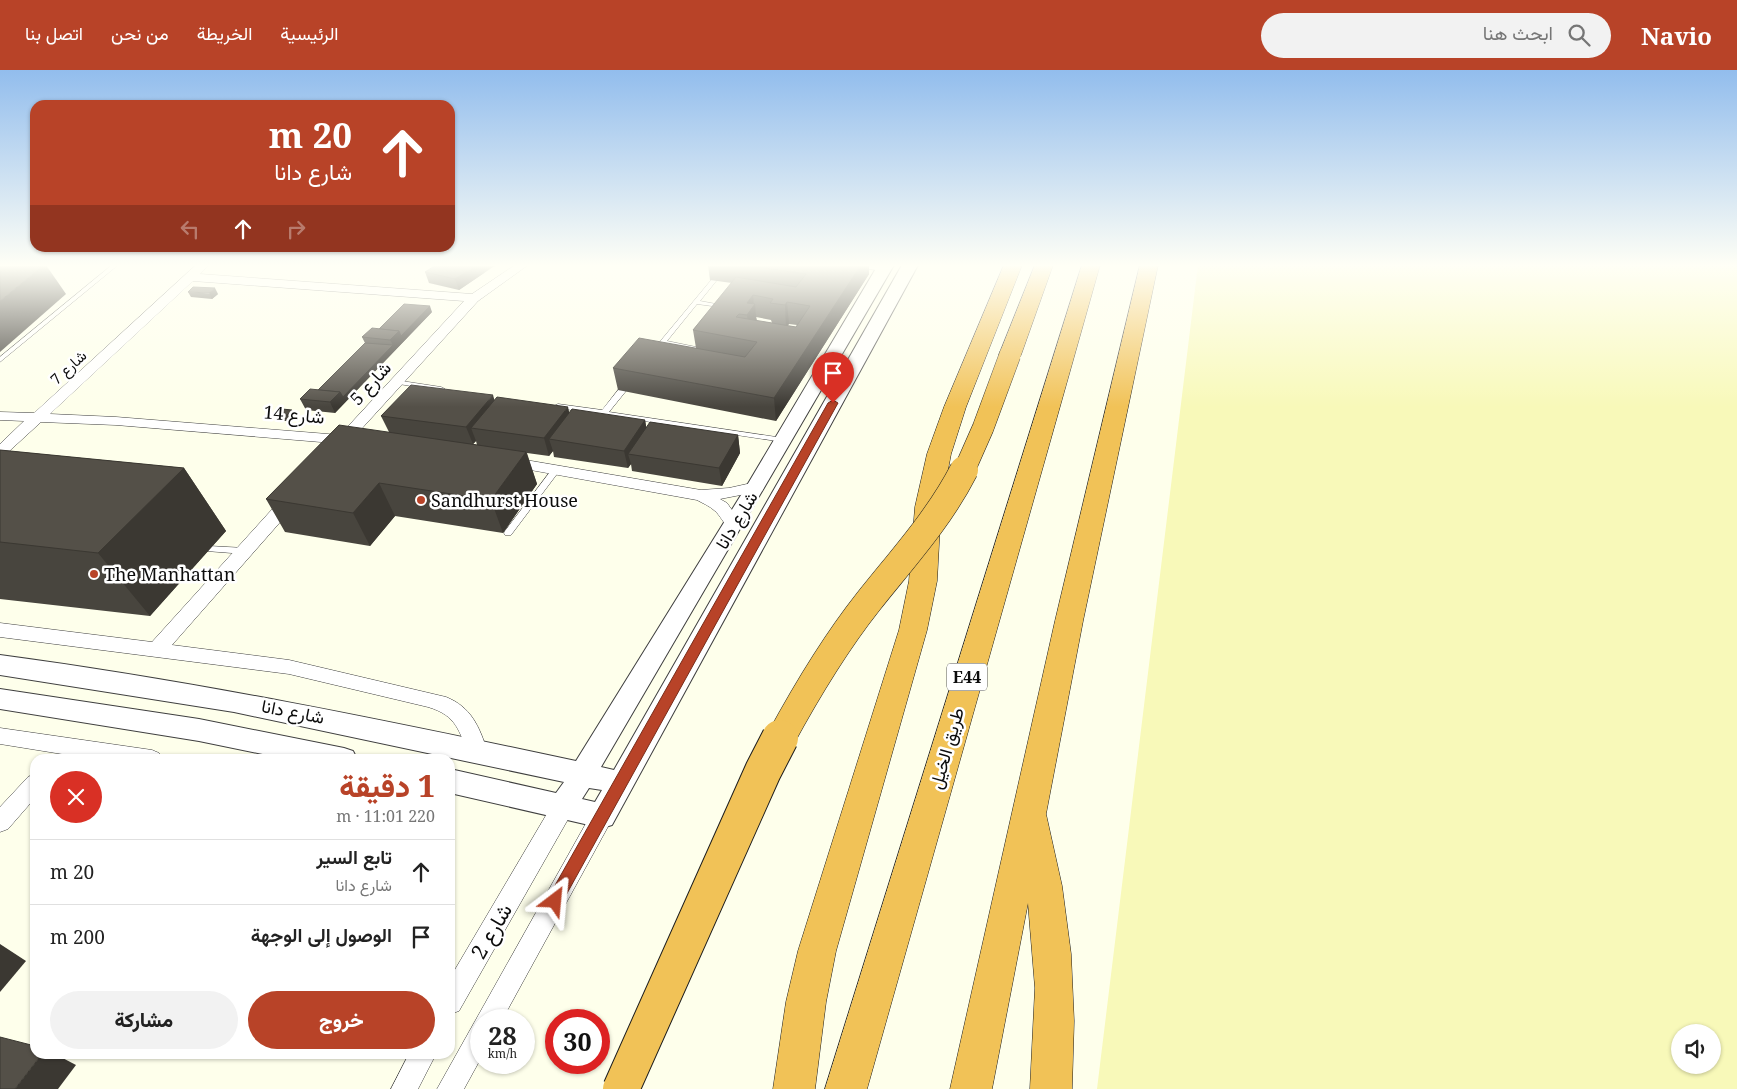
<!DOCTYPE html>
<html lang="ar">
<meta charset="utf-8">
<style>
:root{--surface:#fff;--page:#f2f2f2;--text:#222;--muted:#767676;--line:#e0e0e0;--accent:#b84328}
body{margin:0;font-family:"Noto Serif",Vazirmatn,serif;background:var(--page);color:var(--text);direction:rtl;height:100vh;display:flex;flex-direction:column;font-size:19px;white-space:nowrap}
*{box-sizing:border-box;margin:0}
p{font-size:16px;color:var(--muted)}
.icon{flex:none;width:28px;height:28px;fill:none;stroke:currentColor;stroke-width:2;stroke-linecap:round;stroke-linejoin:round}
.map{position:relative;flex:1;overflow:hidden;direction:ltr}
.panel{position:absolute;left:30px;top:684px;width:425px;height:305px;display:flex;flex-direction:column;background:var(--surface);border-radius:15px;box-shadow:0 1px 4px #0004;direction:rtl}
.panel>*{flex:none}
.hud{position:absolute;left:30px;top:30px;width:425px;height:152px;border-radius:15px;box-shadow:0 1px 4px #0004;direction:rtl;background:#b84328;color:#fff;overflow:hidden}
.buttons{position:absolute;left:1671px;top:954px;display:grid;gap:10px}
.buttons a{display:grid;place-items:center;width:50px;height:50px;border-radius:50%;background:var(--surface);box-shadow:0 1px 4px #0004;font-size:25px}
.speed{position:absolute;left:470px;top:939px;display:flex;gap:10px;font-size:25px;font-weight:700;text-align:center}
.speed>*{display:grid;place-content:center;width:65px;height:65px;border-radius:50%;background:var(--surface);box-shadow:0 1px 4px #0004;line-height:1}
.speed small{font-size:12px;font-weight:400}
.speed .limit{border:8px solid #d22;background:#fff;color:#111}
.pin{position:absolute;display:grid;place-items:center;width:42px;height:42px;color:#fff;margin:-51px -21px;border-radius:50% 50% 50% 0;rotate:-45deg;box-shadow:0 0 5px #0007}
.pin .icon{rotate:45deg}
.me{position:absolute;width:55px;margin:-28px;rotate:29deg;stroke-linejoin:round;filter:drop-shadow(0 0 4px #0008)}
.turn{display:flex;align-items:center;gap:18px;height:105px;padding:0 20px;font-size:22px}
.turn .icon{width:65px;height:65px;stroke-width:2.5}
.turn b{display:block;font-size:35px;line-height:42px}
.lanes{display:flex;align-items:center;height:48px;padding:0 20px;background:#0003;justify-content:center;gap:25px;direction:ltr}
.lanes .off{opacity:.35}
.round{display:grid;place-items:center;flex:none;width:52px;height:52px;border-radius:26px;background:var(--page)}
.overview{display:flex;align-items:center;justify-content:space-between;height:85px;padding:0 20px}
h1{font-size:30px;font-weight:800;line-height:38px;color:var(--accent)}
.action{display:flex;gap:10px;margin-top:auto;padding:10px 20px}
.action a{flex:1;height:58px;border-radius:30px;background:var(--accent);color:#fff;font-size:20px;font-weight:800;line-height:58px;text-align:center}
.action a+a{background:var(--page);color:var(--text)}
ul{padding:0;list-style:none}
li{display:flex;align-items:center;gap:15px;height:65px;padding:0 20px;border-top:1px solid var(--line)}
li div{flex:1}
li b{display:block;font-size:19px}
li em{font-style:normal}
header{display:flex;align-items:center;gap:30px;box-sizing:border-box;height:70px;padding:0 25px;background:var(--accent);color:#fff}
header strong{font-size:24px}
nav{display:flex;gap:28px;margin-inline-start:auto;font-size:18px}
.search{width:350px;height:45px;background:var(--page);display:flex;align-items:center;gap:12px;box-sizing:border-box;padding:0 18px;border-radius:28px;color:var(--muted);font-size:19px}
.map>svg:first-child{display:block}
.sand{fill:#f8f9b9;fill-rule:evenodd}
.lines{fill:none;stroke-linecap:round;stroke-linejoin:round}
.service-casing{stroke:#3f3f3f;stroke-width:1}
.minor-casing{stroke:#3f3f3f;stroke-width:1}
.tertiary-casing{stroke:#3f3f3f;stroke-width:2}
.motorway-casing{stroke:#1d1d1d;stroke-width:1}
.service{fill:#fff;fill-rule:evenodd}
.minor{fill:#fff;fill-rule:evenodd}
.tertiary{fill:#fff;fill-rule:evenodd}
.motorway{fill:#f1c257;fill-rule:evenodd}
.motorway-bridge-far2-casing{stroke:#1d1d1d;stroke-width:22;stroke-linecap:butt}
.motorway-bridge-far1-casing{stroke:#1d1d1d;stroke-width:29;stroke-linecap:butt}
.motorway-bridge-casing{stroke:#1d1d1d;stroke-width:38;stroke-linecap:butt}
.motorway-bridge-far2{stroke:#f1c257;stroke-width:21}
.motorway-bridge-far1{stroke:#f1c257;stroke-width:28}
.motorway-bridge{stroke:#f1c257;stroke-width:36}
.wall{fill:#48453e;fill-rule:evenodd}
.shaded-wall{fill:#3b3832}
.building{fill:#545048;stroke:#3b3832;fill-rule:evenodd}
.route{fill:#b84328;stroke:#782c1a}
.poi-dot{fill:#b84328;stroke:#fff;stroke-width:2}
.labels{text-anchor:middle;dominant-baseline:central;stroke-width:5;stroke-linejoin:round;paint-order:stroke}
.far-street-label{font-size:15px;fill:#0c0c0c;stroke:#fff}
.shield{fill:#fff;stroke:#555;stroke-width:1}
.shield-label{font-size:16px;font-weight:bold;fill:#0c0c0c}
.street-label{font-size:18px;fill:#0c0c0c;stroke:#fff}
.poi-label{font-size:18px;fill:#0c0c0c;stroke:#fff;text-anchor:start}
.near-street-label{font-size:21px;fill:#0c0c0c;stroke:#fff}
</style>
<header>
<strong>Navio</strong>
<div class="search"><svg class="icon" aria-label="search" viewBox="0 0 24 24"><circle cx="10" cy="10" r="6"/><path d="M15 15l6 6"/></svg>ابحث هنا</div>
<nav><a>الرئيسية</a><a>الخريطة</a><a>من نحن</a><a>اتصل بنا</a></nav>
</header>
<div class="map">
<svg width="1737" height="1019" viewBox="0 0 1737 1019">
<rect width="100%" height="100%" fill="#feffeb"/>
<!-- sand -->
<path class="sand" d="M1198,195H1737V1019H1097ZM1680,962H1712V995H1680Z"/>
<g class="lines">
<!-- service casing -->
<g class="service-casing">
<g id="service">
<polygon points="112,195 118,195 0,292 0,287"/>
<path d="M849,195C860,194 877,194 887,199L884,201L852,197Z"/>
<polygon points="714,208 717,210 700,231 727,236 727,238 697,234 667,271 701,278 701,280 664,274 657,282 653,282 653,280 712,209"/>
<polygon points="395,310 441,317 445,319 441,321 393,313 391,312"/>
<polygon points="619,319 622,319 626,321 609,342 783,368 787,370 783,372 558,338 554,336 558,334 602,340"/>
<polygon points="553,398 556,398 560,400 511,465 505,465 504,463 505,461"/>
<polygon points="209,476 245,478 249,481 245,484 206,481 205,479 206,477"/>
</g>
</g>
<!-- minor casing -->
<g class="minor-casing">
<g id="minor">
<path d="M196,195H209L200,204L472,224L515,195H528L478,231L355,366L359,370L356,373L348,374L345,377H335L333,373L116,355L41,352L5,385L0,387V374L24,351L0,350V342L34,343ZM193,211L464,231L340,365L116,347L50,344Z"/>
<path d="M508,387L701,420L729,418L756,412L762,413L764,417L762,421L756,422L720,429L727,433L742,454L740,458C725,462 724,449 715,441C710,436 702,433 697,430L503,395L500,392L503,389Z"/>
<path d="M291,424L297,425L299,429L297,433L172,575L289,590L446,627C471,637 479,656 487,680L484,686L477,689L470,686C458,661 458,646 428,637L289,604L0,567V553L152,572L285,425Z"/>
<polygon points="0,658 152,680 159,683 162,689 93,689 0,674"/>
<polygon points="35,704 35,728 8,759 0,762 0,737 28,707"/>
<polygon points="563,727 571,730 574,737 571,744 459,941 450,944 450,908 555,730"/>
<polygon points="602,736 610,739 613,746 610,753 502,950 481,950 481,988 464,1019 437,1019 594,739"/>
<polygon points="409,984 436,984 418,1019 391,1019"/>
</g>
</g>
<!-- tertiary casing -->
<g class="tertiary-casing">
<g id="tertiary">
<path d="M878,195H894L601,697L614,700L902,195H918L612,755L602,758L450,723V699L556,723L564,712L234,642L0,605V585C194,611 385,650 576,691L746,417ZM589,718L602,720L595,732L582,729Z"/>
<polygon points="0,619 199,649 344,678 353,681 357,689 287,689 199,671 0,639"/>
</g>
</g>
<!-- motorway casing -->
<g class="motorway-casing">
<g id="motorway">
<polygon points="1004,195 1022,195 966,337 951,384 941,437 937,511 927,560 836,881 826,932 815,1019 773,1019 786,932 798,881 899,560 909,511 915,437 927,384 944,337"/>
<polygon points="1035,195 1053,195 1021,285 1018,290 1010,291 1002,290 999,285"/>
<polygon points="1082,195 1100,195 867,1019 825,1019"/>
<polygon points="1140,195 1158,195 1083,551 1046,744 1062,816 1071,884 1074,951 1072,1019 1030,1019 1035,918 1028,833 992,1019 950,1019 1055,551"/>
</g>
</g>
<!-- service -->
<use href="#service" class="service"/>
<!-- minor -->
<use href="#minor" class="minor"/>
<!-- tertiary -->
<use href="#tertiary" class="tertiary"/>
<!-- motorway -->
<use href="#motorway" class="motorway"/>
<!-- motorway-bridge-far2 casing -->
<g class="motorway-bridge-far2-casing">
<polyline id="motorway-bridge-far2" points="964,401 983,358 1010,285"/>
</g>
<!-- motorway-bridge-far1 casing -->
<g class="motorway-bridge-far1-casing">
<path id="motorway-bridge-far1" d="M780,670C806,622 834,575 868,532C902,489 939,449 964,400"/>
</g>
<!-- motorway-bridge casing -->
<g class="motorway-bridge-casing">
<polyline id="motorway-bridge" points="621,1019 763,701 780,668"/>
</g>
<!-- motorway-bridge-far2 -->
<use href="#motorway-bridge-far2" class="motorway-bridge-far2"/>
<!-- motorway-bridge-far1 -->
<use href="#motorway-bridge-far1" class="motorway-bridge-far1"/>
<!-- motorway-bridge -->
<use href="#motorway-bridge" class="motorway-bridge"/>
</g>
<!-- wall -->
<g class="wall">
<path d="M708,195H869V204L776,351L618,320L613,298L696,278L693,260L732,213L710,210ZM756,247L771,250L772,253L757,251ZM789,254L797,255L796,257L787,256Z"/>
<polygon points="425,202 484,203 459,220 429,213"/>
<polygon points="188,222 218,224 212,229 191,227"/>
<polygon points="432,242 335,343 306,340 300,329 318,320 365,273 362,267 379,259"/>
<path d="M494,330L569,343L645,350L646,357L738,365L740,383L722,416L632,401L631,394L628,398L554,387L553,381L549,386L527,383L537,414L503,463L395,446L370,476L285,462L266,429L389,362L381,346ZM476,371L477,375L473,374Z"/>
<polygon points="276,345 295,345 290,351 280,351"/>
<polygon points="0,380 184,398 226,461 150,546 0,529"/>
</g>
<!-- shaded-wall -->
<g class="shaded-wall">
<polygon points="44,195 46,195 66,224 0,282 0,231"/>
<polygon points="477,195 496,195 459,220 455,209"/>
<polygon points="861,195 869,195 869,204 776,351 774,328"/>
<polygon points="215,218 218,224 212,229 209,223"/>
<polygon points="753,225 754,236 755,234 757,256 750,267 747,245 747,233"/>
<polygon points="787,232 789,254 786,257 785,235"/>
<polygon points="430,236 432,242 335,343 330,332 340,322 393,275 390,270 399,261"/>
<polygon points="493,325 498,342 471,358 476,371 473,374 466,357"/>
<polygon points="568,337 572,354 549,369 553,381 549,386 544,368"/>
<polygon points="292,340 295,345 290,351 287,345"/>
<polygon points="645,350 648,367 628,384 631,394 628,398 624,381"/>
<polygon points="738,365 740,383 722,416 719,398"/>
<polygon points="526,382 537,414 503,463 491,430"/>
<polygon points="184,398 226,461 150,546 98,483"/>
<polygon points="379,413 395,446 370,476 353,443"/>
<polygon points="0,874 26,891 0,922"/>
<polygon points="42,984 55,984 76,995 58,1019 15,1019"/>
</g>
<!-- building -->
<g class="building">
<polygon points="0,195 44,195 0,231"/>
<polygon points="436,195 477,195 455,209 425,202"/>
<path d="M744,195H861L774,328L613,298L639,268L745,287L757,272L693,260L736,207L796,217L806,204ZM753,225L773,229L770,233L785,235L787,232L810,236L796,257L736,247L739,244L747,245L755,234L747,233Z"/>
<polygon points="193,217 215,218 209,223 188,222"/>
<polygon points="404,234 430,236 401,266 399,261 379,259"/>
<polygon points="372,258 399,261 390,270 362,267"/>
<polygon points="365,273 393,275 343,327 340,322 318,320"/>
<polygon points="411,315 493,325 466,357 381,346"/>
<polygon points="310,319 340,322 330,332 300,329"/>
<polygon points="497,327 568,337 544,368 471,358"/>
<polygon points="282,339 292,340 287,345 276,345"/>
<polygon points="572,339 645,350 624,381 549,369"/>
<polygon points="650,352 738,365 719,398 628,384"/>
<polygon points="339,355 526,382 491,430 379,413 353,443 266,429"/>
<polygon points="0,380 184,398 98,483 0,472"/>
<polygon points="0,967 35,976 35,984 42,984 15,1019 0,1019"/>
</g>
<!-- sky -->
<linearGradient id="sky" x2="0" y2="1"><stop stop-color="#92bded"/><stop offset="0.58" stop-color="#fffff6"/><stop offset="1" stop-color="#fffff6" stop-opacity="0"/></linearGradient>
<rect width="1737" height="337" fill="url(#sky)"/>
<!-- route -->
<polygon class="route" points="833,330 838,333 560,836 555,838 549,836 547,831 549,826 828,333"/>
<!-- markers -->
<g class="poi-dot">
<circle cx="421" cy="430" r="5"/>
<circle cx="94" cy="504" r="5"/>
</g>
<g class="labels">
<!-- far-street labels -->
<g class="far-street-label">
<text transform="translate(68 297) rotate(-43)">شارع 7</text>
</g>
<!-- shield labels -->
<rect class="shield" x="947" y="593.5" width="40" height="27" rx="4"/>
<g class="shield-label">
<text x="967" y="607">E44</text>
</g>
<!-- street labels -->
<g class="street-label">
<text transform="translate(370 313) rotate(-48)">شارع 5</text>
<text transform="translate(294 344) rotate(5)">شارع 14</text>
<text transform="translate(736 450) rotate(-59)">شارع دانا</text>
<text transform="translate(293 641) rotate(11)">شارع دانا</text>
<text transform="translate(946 678) rotate(-74)">طريق الخيل</text>
</g>
<!-- poi labels -->
<g class="poi-label">
<text x="431" y="430">Sandhurst House</text>
<text x="104" y="504">The Manhattan</text>
</g>
<!-- near-street labels -->
<g class="near-street-label">
<text transform="translate(491 861) rotate(-60)">شارع 2</text>
</g>
</g>
</svg>
<div class="buttons">
<a><svg class="icon" aria-label="sound" viewBox="0 0 24 24"><path d="M4 9h4l5-4v14l-5-4H4zM17 9q2 3 0 6"/></svg></a>
</div>
<div class="speed"><div>28<small>km/h</small></div><div class="limit">30</div></div>
<div class="pin" style="left:833px;top:333px;background:#d93025"><svg class="icon" aria-label="arrive" viewBox="0 0 24 24"><path d="M6 21V4h12l-3 4 3 4H6"/></svg></div>
<svg class="me" style="left:555px;top:831px" viewBox="-20 -20 40 40"><path d="M0-17L14 15 0 8-14 15z" fill="#b84328" stroke="#fff" stroke-width="4"/></svg>
<div class="hud">
<div class="turn"><svg class="icon" aria-label="ahead" viewBox="0 0 24 24"><path d="M12 20V5M6 11l6-6 6 6"/></svg><div><b>20 m</b>شارع دانا</div></div>
<div class="lanes"><svg class="icon off" aria-label="left" viewBox="0 0 24 24"><path d="M17 20v-9H6M10 6l-5 5 5 5"/></svg><svg class="icon" aria-label="ahead" viewBox="0 0 24 24"><path d="M12 20V5M6 11l6-6 6 6"/></svg><svg class="icon off" aria-label="right" viewBox="0 0 24 24"><path d="M7 20v-9h11M14 6l5 5-5 5"/></svg></div>
</div>
<section class="panel">
<div class="overview"><div><h1>1 دقيقة</h1><p>220 m · 11:01</p></div><a class="round" style="background:#d93025;color:#fff"><svg class="icon" aria-label="close" viewBox="0 0 24 24"><path d="M6 6l12 12M18 6L6 18"/></svg></a></div>
<ul>
<li><svg class="icon" aria-label="ahead" viewBox="0 0 24 24"><path d="M12 20V5M6 11l6-6 6 6"/></svg><div><b>تابع السير</b><p>شارع دانا</p></div><em>20 m</em></li>
<li><svg class="icon" aria-label="arrive" viewBox="0 0 24 24"><path d="M6 21V4h12l-3 4 3 4H6"/></svg><div><b>الوصول إلى الوجهة</b></div><em>200 m</em></li>
</ul>
<div class="action"><a>خروج</a><a>مشاركة</a></div>
</section>
</div>
